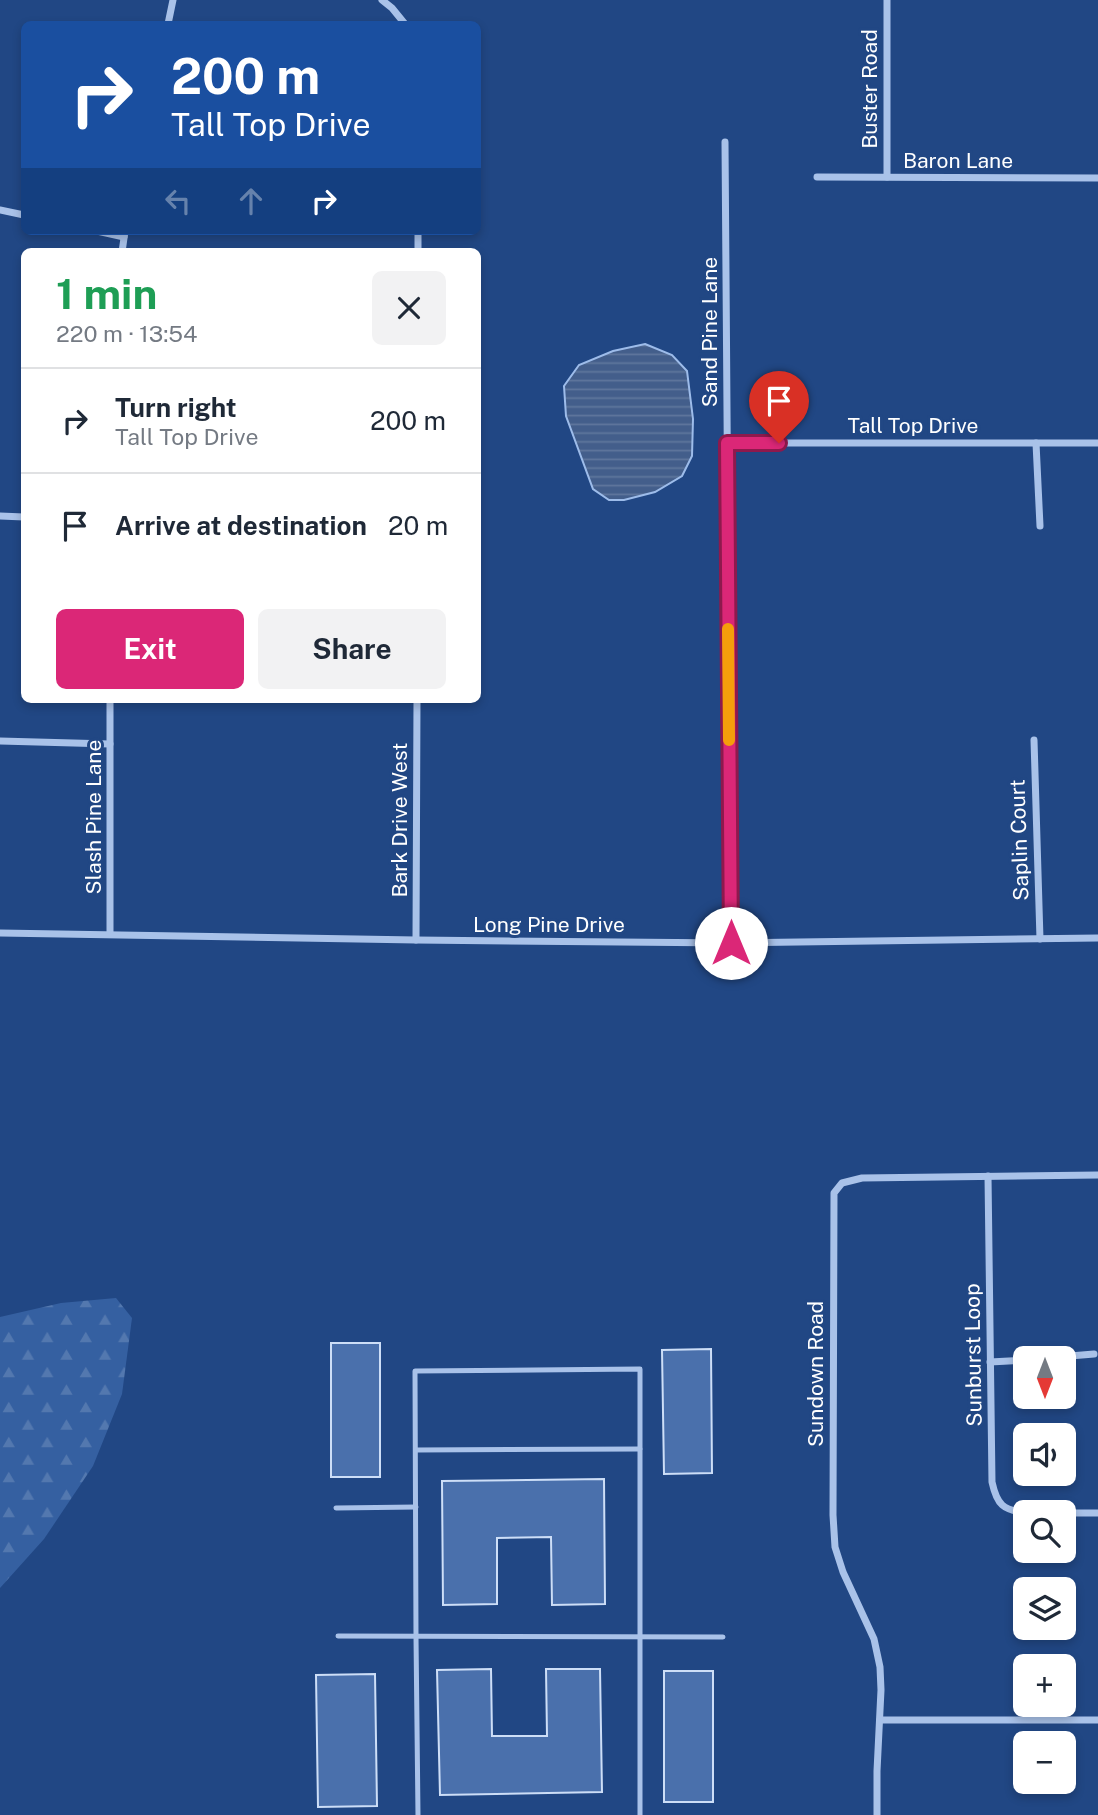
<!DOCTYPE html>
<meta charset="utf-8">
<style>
:root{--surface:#fff;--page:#f2f2f3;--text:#1f2937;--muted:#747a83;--line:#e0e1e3;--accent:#db2777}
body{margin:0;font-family:"Public Sans",sans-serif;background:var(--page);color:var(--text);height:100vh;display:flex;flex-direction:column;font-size:26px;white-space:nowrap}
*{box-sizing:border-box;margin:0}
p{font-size:23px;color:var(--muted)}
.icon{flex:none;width:38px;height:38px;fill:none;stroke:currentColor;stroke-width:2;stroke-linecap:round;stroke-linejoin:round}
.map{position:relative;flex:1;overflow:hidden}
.panel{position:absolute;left:21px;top:248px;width:460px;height:455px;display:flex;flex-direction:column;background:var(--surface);border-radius:10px;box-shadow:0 4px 10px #0003}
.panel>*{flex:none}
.hud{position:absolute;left:21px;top:21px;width:460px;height:214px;border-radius:10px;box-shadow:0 4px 10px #0003;background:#1a4fa0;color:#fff;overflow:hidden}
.needle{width:46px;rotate:180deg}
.controls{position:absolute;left:1013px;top:1346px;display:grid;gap:14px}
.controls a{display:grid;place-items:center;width:63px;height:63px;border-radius:10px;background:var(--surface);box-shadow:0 4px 10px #0003;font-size:35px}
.pin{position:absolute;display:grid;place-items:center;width:60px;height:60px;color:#fff;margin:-72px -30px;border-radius:50% 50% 50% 0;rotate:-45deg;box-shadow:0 0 7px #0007}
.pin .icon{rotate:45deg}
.me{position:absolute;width:77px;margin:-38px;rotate:0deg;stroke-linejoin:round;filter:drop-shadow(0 0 5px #0008)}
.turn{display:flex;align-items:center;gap:24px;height:147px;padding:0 35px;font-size:32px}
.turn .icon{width:91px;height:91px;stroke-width:2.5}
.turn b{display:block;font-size:49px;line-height:60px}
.lanes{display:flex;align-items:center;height:66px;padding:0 35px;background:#0003;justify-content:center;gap:35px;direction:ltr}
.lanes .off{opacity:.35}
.round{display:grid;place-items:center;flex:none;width:74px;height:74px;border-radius:10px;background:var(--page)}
.headline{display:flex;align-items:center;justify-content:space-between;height:119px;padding:0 35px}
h1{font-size:42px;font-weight:700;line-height:52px;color:#1e9e55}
.primary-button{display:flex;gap:14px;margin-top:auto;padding:14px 35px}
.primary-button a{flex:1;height:80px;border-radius:10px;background:var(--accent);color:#fff;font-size:28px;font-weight:700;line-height:80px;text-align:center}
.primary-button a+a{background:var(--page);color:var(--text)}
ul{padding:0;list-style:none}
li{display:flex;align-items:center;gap:21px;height:105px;padding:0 35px;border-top:2px solid var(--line)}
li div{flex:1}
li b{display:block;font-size:26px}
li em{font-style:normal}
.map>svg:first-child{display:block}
.forest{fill:url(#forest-firs)}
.water{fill:url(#water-rules);stroke:#9dbcea;stroke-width:2}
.building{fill:#4a70ac;stroke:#cddef7;stroke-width:2}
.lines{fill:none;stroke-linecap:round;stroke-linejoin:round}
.service{stroke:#a9c2e9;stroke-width:5}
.minor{stroke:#a9c2e9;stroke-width:7}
.route-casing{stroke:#8e194d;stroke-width:18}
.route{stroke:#db2777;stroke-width:12}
.slow{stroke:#f59e0b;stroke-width:12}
.labels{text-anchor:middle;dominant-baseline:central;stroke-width:6;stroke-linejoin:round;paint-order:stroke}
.street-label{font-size:21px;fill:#fff;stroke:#214784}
</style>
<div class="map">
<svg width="1098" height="1815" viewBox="0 0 1098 1815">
<defs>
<pattern id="forest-firs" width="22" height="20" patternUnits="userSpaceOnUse" patternTransform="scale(1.75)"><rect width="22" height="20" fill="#3560a1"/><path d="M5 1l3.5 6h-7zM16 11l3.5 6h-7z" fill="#5378af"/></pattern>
<pattern id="water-rules" width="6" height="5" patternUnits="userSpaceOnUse" patternTransform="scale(1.75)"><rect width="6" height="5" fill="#435e8b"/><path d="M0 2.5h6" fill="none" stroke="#5f769c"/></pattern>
</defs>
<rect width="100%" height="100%" fill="#214784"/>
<!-- forest -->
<polygon class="forest" points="116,1298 132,1318 122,1394 93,1466 44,1539 0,1588 0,1317 61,1303"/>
<!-- water -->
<polygon class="water" points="645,344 672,355 687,371 693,419 692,456 682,476 655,492 624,500 609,500 593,489 566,416 564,386 579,365 613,351"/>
<!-- building -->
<g class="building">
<rect x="331" y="1343" width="49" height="134"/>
<polygon points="711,1349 712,1473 664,1474 662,1350"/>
<polygon points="604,1479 605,1604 552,1605 551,1537 497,1538 497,1604 443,1605 442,1481"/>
<polygon points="491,1669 492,1736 547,1736 546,1669 600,1669 602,1792 440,1795 437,1670"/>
<rect x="664" y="1671" width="49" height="131"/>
<polygon points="375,1674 377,1806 318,1807 316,1675"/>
</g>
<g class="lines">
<!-- service -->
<g class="service">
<polyline points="416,1450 640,1449"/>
<polyline points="336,1508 416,1507"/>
<polyline points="338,1636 723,1637"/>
<polyline points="418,1815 416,1637 415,1371 640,1369 640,1815"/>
</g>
<!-- minor -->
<g class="minor">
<polyline points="382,0 392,8 405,24"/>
<polyline points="168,24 173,0"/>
<polyline points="725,142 731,943"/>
<polyline points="817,177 1098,178"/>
<polyline points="887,177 887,0"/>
<polyline points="0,210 24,215"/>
<polyline points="97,231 124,237"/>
<polyline points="122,252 125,231"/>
<polyline points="418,252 418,231"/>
<polyline points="727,443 1098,443"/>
<polyline points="1036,443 1040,526"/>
<polyline points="0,516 24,517"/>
<polyline points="110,700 110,934"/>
<polyline points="1034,740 1040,939"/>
<polyline points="0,741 110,744"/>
<polyline points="0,933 416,940 731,943 1098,938"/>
<polyline points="416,940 417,700"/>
<path d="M988,1176L992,1482C997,1505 1003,1510 1026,1513"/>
<polyline points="1046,1358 1094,1354"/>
<polyline points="990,1362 1026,1360"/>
<polyline points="1064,1513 1098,1513"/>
<polyline points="880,1720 1098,1720"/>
<polyline points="877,1815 877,1771 881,1690 880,1667 874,1639 843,1572 835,1547 833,1515 834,1193 842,1183 862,1178 1098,1175"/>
</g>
</g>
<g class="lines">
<!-- route casing -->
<g class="route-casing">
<polyline id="route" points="731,943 727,443 779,443"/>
</g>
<!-- route -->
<use href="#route" class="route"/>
<!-- slow -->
<polyline class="slow" points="728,629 729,740"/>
</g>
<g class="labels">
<!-- street labels -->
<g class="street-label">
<text transform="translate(869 89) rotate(-90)">Buster Road</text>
<text x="958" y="160">Baron Lane</text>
<text transform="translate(709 332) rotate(-90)">Sand Pine Lane</text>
<text x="913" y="425">Tall Top Drive</text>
<text transform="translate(93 817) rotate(-90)">Slash Pine Lane</text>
<text transform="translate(399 820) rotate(-90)">Bark Drive West</text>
<text transform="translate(1019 840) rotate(-92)">Saplin Court</text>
<text x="549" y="924">Long Pine Drive</text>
<text transform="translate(973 1355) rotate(-91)">Sunburst Loop</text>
<text transform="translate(815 1374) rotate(-90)">Sundown Road</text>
</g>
</g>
</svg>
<div class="controls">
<a><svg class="needle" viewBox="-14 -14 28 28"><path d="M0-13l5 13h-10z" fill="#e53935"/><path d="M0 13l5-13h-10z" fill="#747a83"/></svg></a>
<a><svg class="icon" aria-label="sound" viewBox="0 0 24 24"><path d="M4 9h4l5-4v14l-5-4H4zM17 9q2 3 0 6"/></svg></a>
<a><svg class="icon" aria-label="search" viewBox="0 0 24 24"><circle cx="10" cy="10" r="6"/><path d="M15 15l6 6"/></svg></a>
<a><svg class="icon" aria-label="layers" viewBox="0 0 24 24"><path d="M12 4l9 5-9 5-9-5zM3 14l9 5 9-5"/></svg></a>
<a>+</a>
<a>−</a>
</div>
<div class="pin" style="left:779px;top:443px;background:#d93025"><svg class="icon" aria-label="arrive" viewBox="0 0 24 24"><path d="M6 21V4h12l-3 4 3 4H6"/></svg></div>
<svg class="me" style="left:731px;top:943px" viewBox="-20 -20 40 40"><circle r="19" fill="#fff"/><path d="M0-13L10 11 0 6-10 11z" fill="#db2777"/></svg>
<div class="hud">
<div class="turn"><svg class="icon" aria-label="right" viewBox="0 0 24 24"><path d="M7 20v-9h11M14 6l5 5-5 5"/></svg><div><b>200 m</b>Tall Top Drive</div></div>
<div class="lanes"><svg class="icon off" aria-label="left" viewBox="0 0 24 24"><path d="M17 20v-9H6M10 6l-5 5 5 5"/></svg><svg class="icon off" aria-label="ahead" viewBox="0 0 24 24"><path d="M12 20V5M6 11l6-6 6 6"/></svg><svg class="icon" aria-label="right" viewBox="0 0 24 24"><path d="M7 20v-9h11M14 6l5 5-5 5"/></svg></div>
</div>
<section class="panel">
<div class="headline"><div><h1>1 min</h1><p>220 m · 13:54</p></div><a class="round"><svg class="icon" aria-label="close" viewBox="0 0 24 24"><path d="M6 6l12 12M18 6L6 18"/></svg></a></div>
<ul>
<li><svg class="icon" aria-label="right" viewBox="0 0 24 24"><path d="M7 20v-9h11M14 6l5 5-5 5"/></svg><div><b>Turn right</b><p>Tall Top Drive</p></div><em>200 m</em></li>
<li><svg class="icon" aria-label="arrive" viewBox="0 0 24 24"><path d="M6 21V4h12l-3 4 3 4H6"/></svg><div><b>Arrive at destination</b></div><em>20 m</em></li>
</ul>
<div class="primary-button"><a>Exit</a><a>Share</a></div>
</section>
</div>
